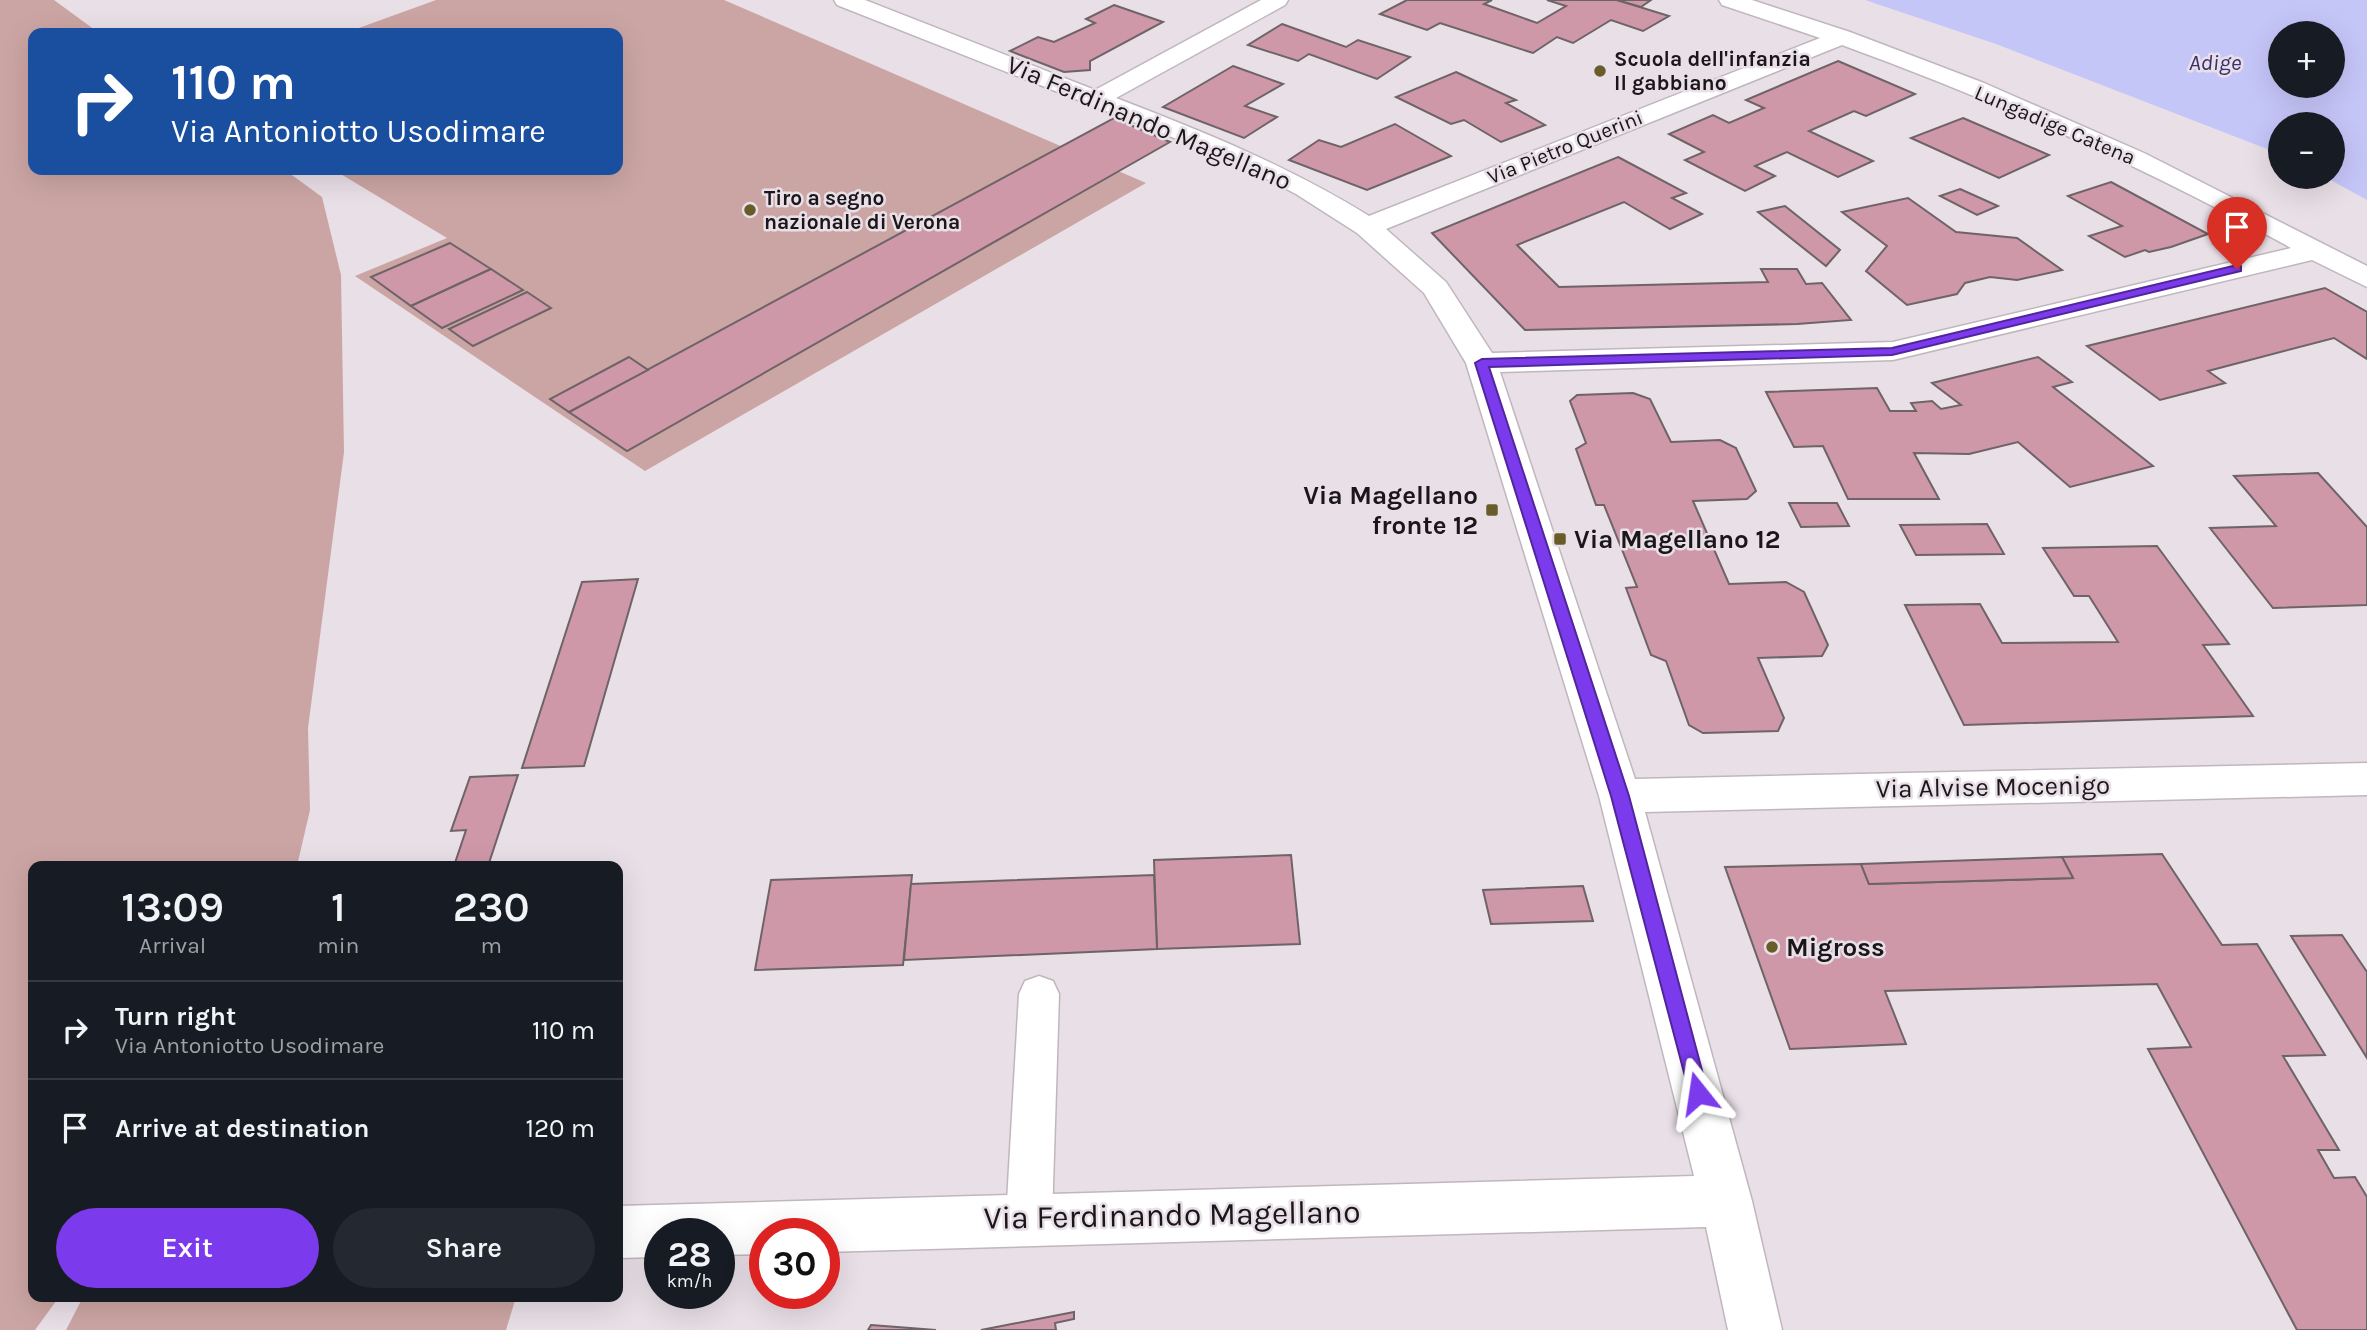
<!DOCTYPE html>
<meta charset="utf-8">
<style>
:root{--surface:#171b24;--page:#242831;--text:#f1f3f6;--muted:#9ea1a6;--line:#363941;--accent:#7c3aed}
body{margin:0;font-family:Karla,sans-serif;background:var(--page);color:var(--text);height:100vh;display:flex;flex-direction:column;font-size:26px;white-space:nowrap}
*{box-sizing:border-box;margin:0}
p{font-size:23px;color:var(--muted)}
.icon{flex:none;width:38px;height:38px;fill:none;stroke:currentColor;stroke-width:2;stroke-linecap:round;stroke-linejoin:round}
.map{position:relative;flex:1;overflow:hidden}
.details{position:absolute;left:28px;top:861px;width:595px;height:441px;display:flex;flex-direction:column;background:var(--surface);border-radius:14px;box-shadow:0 7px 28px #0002}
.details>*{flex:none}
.guide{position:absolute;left:28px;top:28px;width:595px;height:147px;border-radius:14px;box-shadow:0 7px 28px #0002;background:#1a4fa0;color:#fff;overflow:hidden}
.fabs{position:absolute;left:2268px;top:21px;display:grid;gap:14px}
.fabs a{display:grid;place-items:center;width:77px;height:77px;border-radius:50%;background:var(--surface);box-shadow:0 7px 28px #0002;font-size:35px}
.speed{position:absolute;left:644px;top:1218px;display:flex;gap:14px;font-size:35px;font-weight:700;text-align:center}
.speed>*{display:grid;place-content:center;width:91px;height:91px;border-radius:50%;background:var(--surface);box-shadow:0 7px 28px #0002;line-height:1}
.speed small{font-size:18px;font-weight:400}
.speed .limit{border:10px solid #d22;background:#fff;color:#111}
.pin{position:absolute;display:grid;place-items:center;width:60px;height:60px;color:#fff;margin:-72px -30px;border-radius:50% 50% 50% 0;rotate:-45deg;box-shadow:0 0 7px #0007}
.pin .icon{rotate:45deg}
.me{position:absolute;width:77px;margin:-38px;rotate:345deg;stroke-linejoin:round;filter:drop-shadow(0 0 5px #0008)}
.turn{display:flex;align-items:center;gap:24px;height:147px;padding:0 28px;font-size:32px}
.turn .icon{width:91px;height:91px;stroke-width:2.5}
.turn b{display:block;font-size:49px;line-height:60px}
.eta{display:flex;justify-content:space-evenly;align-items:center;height:119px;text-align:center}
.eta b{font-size:42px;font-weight:600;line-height:49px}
.cta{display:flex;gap:14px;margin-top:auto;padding:14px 28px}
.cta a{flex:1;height:80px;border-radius:42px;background:var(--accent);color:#fff;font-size:28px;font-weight:600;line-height:80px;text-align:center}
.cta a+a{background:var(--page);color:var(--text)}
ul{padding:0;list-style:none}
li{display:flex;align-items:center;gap:21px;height:98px;padding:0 28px;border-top:2px solid var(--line)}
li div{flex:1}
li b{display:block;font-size:26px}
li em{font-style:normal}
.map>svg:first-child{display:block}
.green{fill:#cba5a3}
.water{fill:#c5c6f8;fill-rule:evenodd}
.building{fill:#cf98a9;stroke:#6e6366;stroke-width:2}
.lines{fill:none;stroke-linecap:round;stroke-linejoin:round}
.lane-casing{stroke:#c0b6bd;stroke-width:3}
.street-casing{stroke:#c0b6bd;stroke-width:3}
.lane{fill:#fff;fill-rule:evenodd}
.street{fill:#fff;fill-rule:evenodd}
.route{fill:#7c3aed;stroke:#51269a;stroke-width:2}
.poi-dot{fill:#685c29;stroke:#e9dfe7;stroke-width:2.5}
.labels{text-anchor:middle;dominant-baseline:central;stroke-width:5;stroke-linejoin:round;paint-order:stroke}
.far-poi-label{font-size:21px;font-weight:bold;fill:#1a1619;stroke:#e9dfe7;text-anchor:start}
.far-street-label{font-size:21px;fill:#1a1619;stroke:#e9dfe7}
.far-water-label{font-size:23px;font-style:italic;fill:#38326e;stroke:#e9dfe7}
.street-label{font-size:26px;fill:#1a1619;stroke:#e9dfe7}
.poi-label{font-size:26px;font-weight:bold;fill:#1a1619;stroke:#e9dfe7;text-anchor:start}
.near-street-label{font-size:32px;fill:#1a1619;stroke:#e9dfe7}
</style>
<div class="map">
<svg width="2367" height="1330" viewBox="0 0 2367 1330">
<rect width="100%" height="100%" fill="#e9dfe7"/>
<!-- green -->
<g class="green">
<polygon points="0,0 54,0 99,33 33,33 33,170 285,170 322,197 341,275 344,452 308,728 310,810 297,866 33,866 33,1297 59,1297 35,1330 0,1330"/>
<polygon points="436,0 724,0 1146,183 645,471 355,276 447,238 334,170 618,170 618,33 345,33"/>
<polygon points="83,1297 516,1297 506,1330 66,1330"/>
</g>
<!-- water -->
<path class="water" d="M1865,0H2367V200L2325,177H2333V124H2280V154L1996,44ZM2280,33H2333V86H2280Z"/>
<!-- building -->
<g class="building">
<polygon points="1407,0 1492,0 1484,4 1537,23 1566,6 1547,0 1617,0 1669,16 1643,31 1611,20 1573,43 1557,37 1533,53 1440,23 1427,30 1380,14"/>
<polygon points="1617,0 1651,0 1641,7"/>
<polygon points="1114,5 1163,22 1090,61 1090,70 1064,72 1010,51 1038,37 1054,42 1095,23 1086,19"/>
<polygon points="1282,24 1346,47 1358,40 1410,57 1377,79 1309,54 1298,61 1248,45"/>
<polygon points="1838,61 1915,94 1866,116 1854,111 1809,131 1873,161 1838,177 1787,152 1755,166 1775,176 1745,191 1685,160 1704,152 1669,134 1713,115 1729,123 1764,108 1746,100"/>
<polygon points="1233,66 1283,84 1245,106 1277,117 1244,138 1163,107"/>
<polygon points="1456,72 1516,100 1506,103 1545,125 1501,142 1464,120 1451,124 1396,97"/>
<polygon points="1114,118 1170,142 627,451 569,412"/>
<polygon points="1963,118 2049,155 1999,178 1911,138"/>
<polygon points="1395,124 1451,156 1367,190 1289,160 1319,140 1341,147"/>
<polygon points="1618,157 1686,193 1672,198 1702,214 1670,229 1624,202 1517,245 1559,287 1768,282 1761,269 1797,269 1806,284 1822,283 1851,320 1797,324 1525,330 1432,233"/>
<polygon points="2111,182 2208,234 2171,247 2149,252 2145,250 2125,257 2089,236 2122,226 2068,196"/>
<polygon points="1960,189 1998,206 1977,215 1940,196"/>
<polygon points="1908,198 1956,232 2017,238 2062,270 2017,280 1990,277 1965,283 1957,294 1907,305 1866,271 1887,246 1842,212"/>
<polygon points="1785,206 1840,250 1826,266 1758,212"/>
<polygon points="450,243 491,269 411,306 371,277"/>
<polygon points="491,269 523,290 442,328 411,306"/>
<polygon points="2325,288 2367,312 2367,359 2334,338 2208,371 2225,383 2160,400 2087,346"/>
<polygon points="527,292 551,308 473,346 449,329"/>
<polygon points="629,357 648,370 569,412 550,399"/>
<polygon points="2038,357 2072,382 2053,387 2153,466 2070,487 2018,442 1969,454 1914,453 1939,499 1848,499 1823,446 1794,447 1766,392 1877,388 1890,411 1916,411 1911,403 1932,401 1941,409 1961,405 1932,383"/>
<polygon points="1633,393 1650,399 1671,442 1720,440 1736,448 1756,491 1747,499 1693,501 1729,584 1786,582 1804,592 1828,645 1822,656 1758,658 1784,718 1778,731 1703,733 1689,725 1666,661 1651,655 1626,588 1637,587 1604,505 1596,505 1576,449 1586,443 1570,401 1577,395"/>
<polygon points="2318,473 2367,527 2367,605 2273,608 2210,528 2276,526 2234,476"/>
<polygon points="1789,503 1837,503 1849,526 1801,527"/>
<polygon points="1987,524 2004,554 1916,555 1900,525"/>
<polygon points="2157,546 2229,644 2203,645 2253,716 1964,725 1905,605 1980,604 2002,643 2118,642 2089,596 2074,596 2043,548"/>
<polygon points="638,579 584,766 522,768 582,582"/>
<polygon points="518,775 488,866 454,866 466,830 451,831 470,777"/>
<polygon points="2162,854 2222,945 2257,944 2325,1055 2283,1056 2339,1150 2318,1150 2334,1178 2355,1177 2367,1197 2367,1330 2297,1330 2148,1049 2191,1047 2157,984 1885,991 1906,1044 1790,1049 1725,867 1861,864 1869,884 2073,878 2062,857"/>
<polygon points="1291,855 1300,944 1157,949 1154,860"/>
<polygon points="2062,857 2073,878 1869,884 1861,864"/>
<polygon points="912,875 903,965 755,970 771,880"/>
<polygon points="1154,875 1157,949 904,960 911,884"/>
<polygon points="1583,886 1593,921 1491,924 1483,890"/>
<polygon points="2342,935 2367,972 2367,1058 2291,936"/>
<polygon points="1074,1312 1074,1319 1055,1323 1056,1330 981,1330"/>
<polygon points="871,1325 936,1330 868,1330"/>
</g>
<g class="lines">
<!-- lane casing -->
<g class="lane-casing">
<polygon id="lane" points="1039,976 1053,981 1059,994 1052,1219 1045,1235 1029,1241 1013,1235 1006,1219 1019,994 1025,981"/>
</g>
<!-- street casing -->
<g class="street-casing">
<path id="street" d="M834,0H865L1095,90L1261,0H1288L1285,5L1116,98C1207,133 1286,165 1369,216L1820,38L1722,5L1719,0H1752L1850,32L1984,83L2144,153L2367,266V287L2312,260L1893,360L1500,372L1635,779L2367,763V795L1645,812L1752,1201L1782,1330H1728L1706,1227L824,1252V1234H765V1254L719,1255V1234H660V1257L618,1258V1206L1694,1176L1599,796L1466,363L1424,293L1357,233L1296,194L1230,160L837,5ZM1842,45C1996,101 2147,168 2291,248L1893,342L1492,353L1446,282L1386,229Z"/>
</g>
<!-- lane -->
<use href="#lane" class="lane"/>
<!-- street -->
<use href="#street" class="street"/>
</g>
<!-- route -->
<polygon class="route" points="2237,265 2241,266 2241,271 1892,355 1489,367 1629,796 1708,1093 1705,1099 1698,1102 1691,1099 1611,796 1475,363 1482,359 1892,348"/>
<!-- markers -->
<g class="poi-dot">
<circle cx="1600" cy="71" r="7"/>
<circle cx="750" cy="210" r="7"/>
<rect x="1485" y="503" width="14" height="14" rx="3.5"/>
<rect x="1553" y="532" width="14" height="14" rx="3.5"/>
<circle cx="1772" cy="947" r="7"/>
</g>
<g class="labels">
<!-- far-poi labels -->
<g class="far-poi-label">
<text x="1614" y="59">Scuola dell'infanzia<tspan x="1614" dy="24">Il gabbiano</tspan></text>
<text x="764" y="198">Tiro a segno<tspan x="764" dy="24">nazionale di Verona</tspan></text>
</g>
<!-- far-street labels -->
<g class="far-street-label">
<text transform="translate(2055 125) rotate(23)">Lungadige Catena</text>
<text transform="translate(1565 147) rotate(-22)">Via Pietro Querini</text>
</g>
<!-- far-water labels -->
<g class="far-water-label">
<text x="2215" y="62">Adige</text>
</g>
<!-- street labels -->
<g class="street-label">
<text transform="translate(1149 123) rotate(23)">Via Ferdinando Magellano</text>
<text transform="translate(1993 787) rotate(-1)">Via Alvise Mocenigo</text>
</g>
<!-- poi labels -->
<g class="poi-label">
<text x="1478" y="495" text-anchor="end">Via Magellano<tspan x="1478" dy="30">fronte 12</tspan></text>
<text x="1574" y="539">Via Magellano 12</text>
<text x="1786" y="947">Migross</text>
</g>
<!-- near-street labels -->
<g class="near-street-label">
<text transform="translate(1172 1215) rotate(-1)">Via Ferdinando Magellano</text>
</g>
</g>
</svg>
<div class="fabs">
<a>+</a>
<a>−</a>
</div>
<div class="speed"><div>28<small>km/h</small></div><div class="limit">30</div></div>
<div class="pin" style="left:2237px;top:269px;background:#d93025"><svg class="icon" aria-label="arrive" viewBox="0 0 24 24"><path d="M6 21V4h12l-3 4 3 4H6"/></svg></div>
<svg class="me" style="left:1698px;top:1093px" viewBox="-20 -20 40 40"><path d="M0-17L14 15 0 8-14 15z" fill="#7c3aed" stroke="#fff" stroke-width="4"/></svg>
<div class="guide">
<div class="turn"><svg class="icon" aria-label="right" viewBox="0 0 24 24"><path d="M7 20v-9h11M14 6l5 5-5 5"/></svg><div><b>110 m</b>Via Antoniotto Usodimare</div></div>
</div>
<section class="details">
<div class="eta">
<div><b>13:09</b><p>Arrival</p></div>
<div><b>1</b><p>min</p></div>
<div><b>230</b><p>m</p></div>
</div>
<ul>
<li><svg class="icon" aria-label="right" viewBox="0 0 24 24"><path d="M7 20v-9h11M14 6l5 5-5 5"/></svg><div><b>Turn right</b><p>Via Antoniotto Usodimare</p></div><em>110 m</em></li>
<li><svg class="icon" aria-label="arrive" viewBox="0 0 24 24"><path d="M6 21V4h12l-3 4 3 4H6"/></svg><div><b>Arrive at destination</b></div><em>120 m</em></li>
</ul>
<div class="cta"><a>Exit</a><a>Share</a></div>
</section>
</div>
